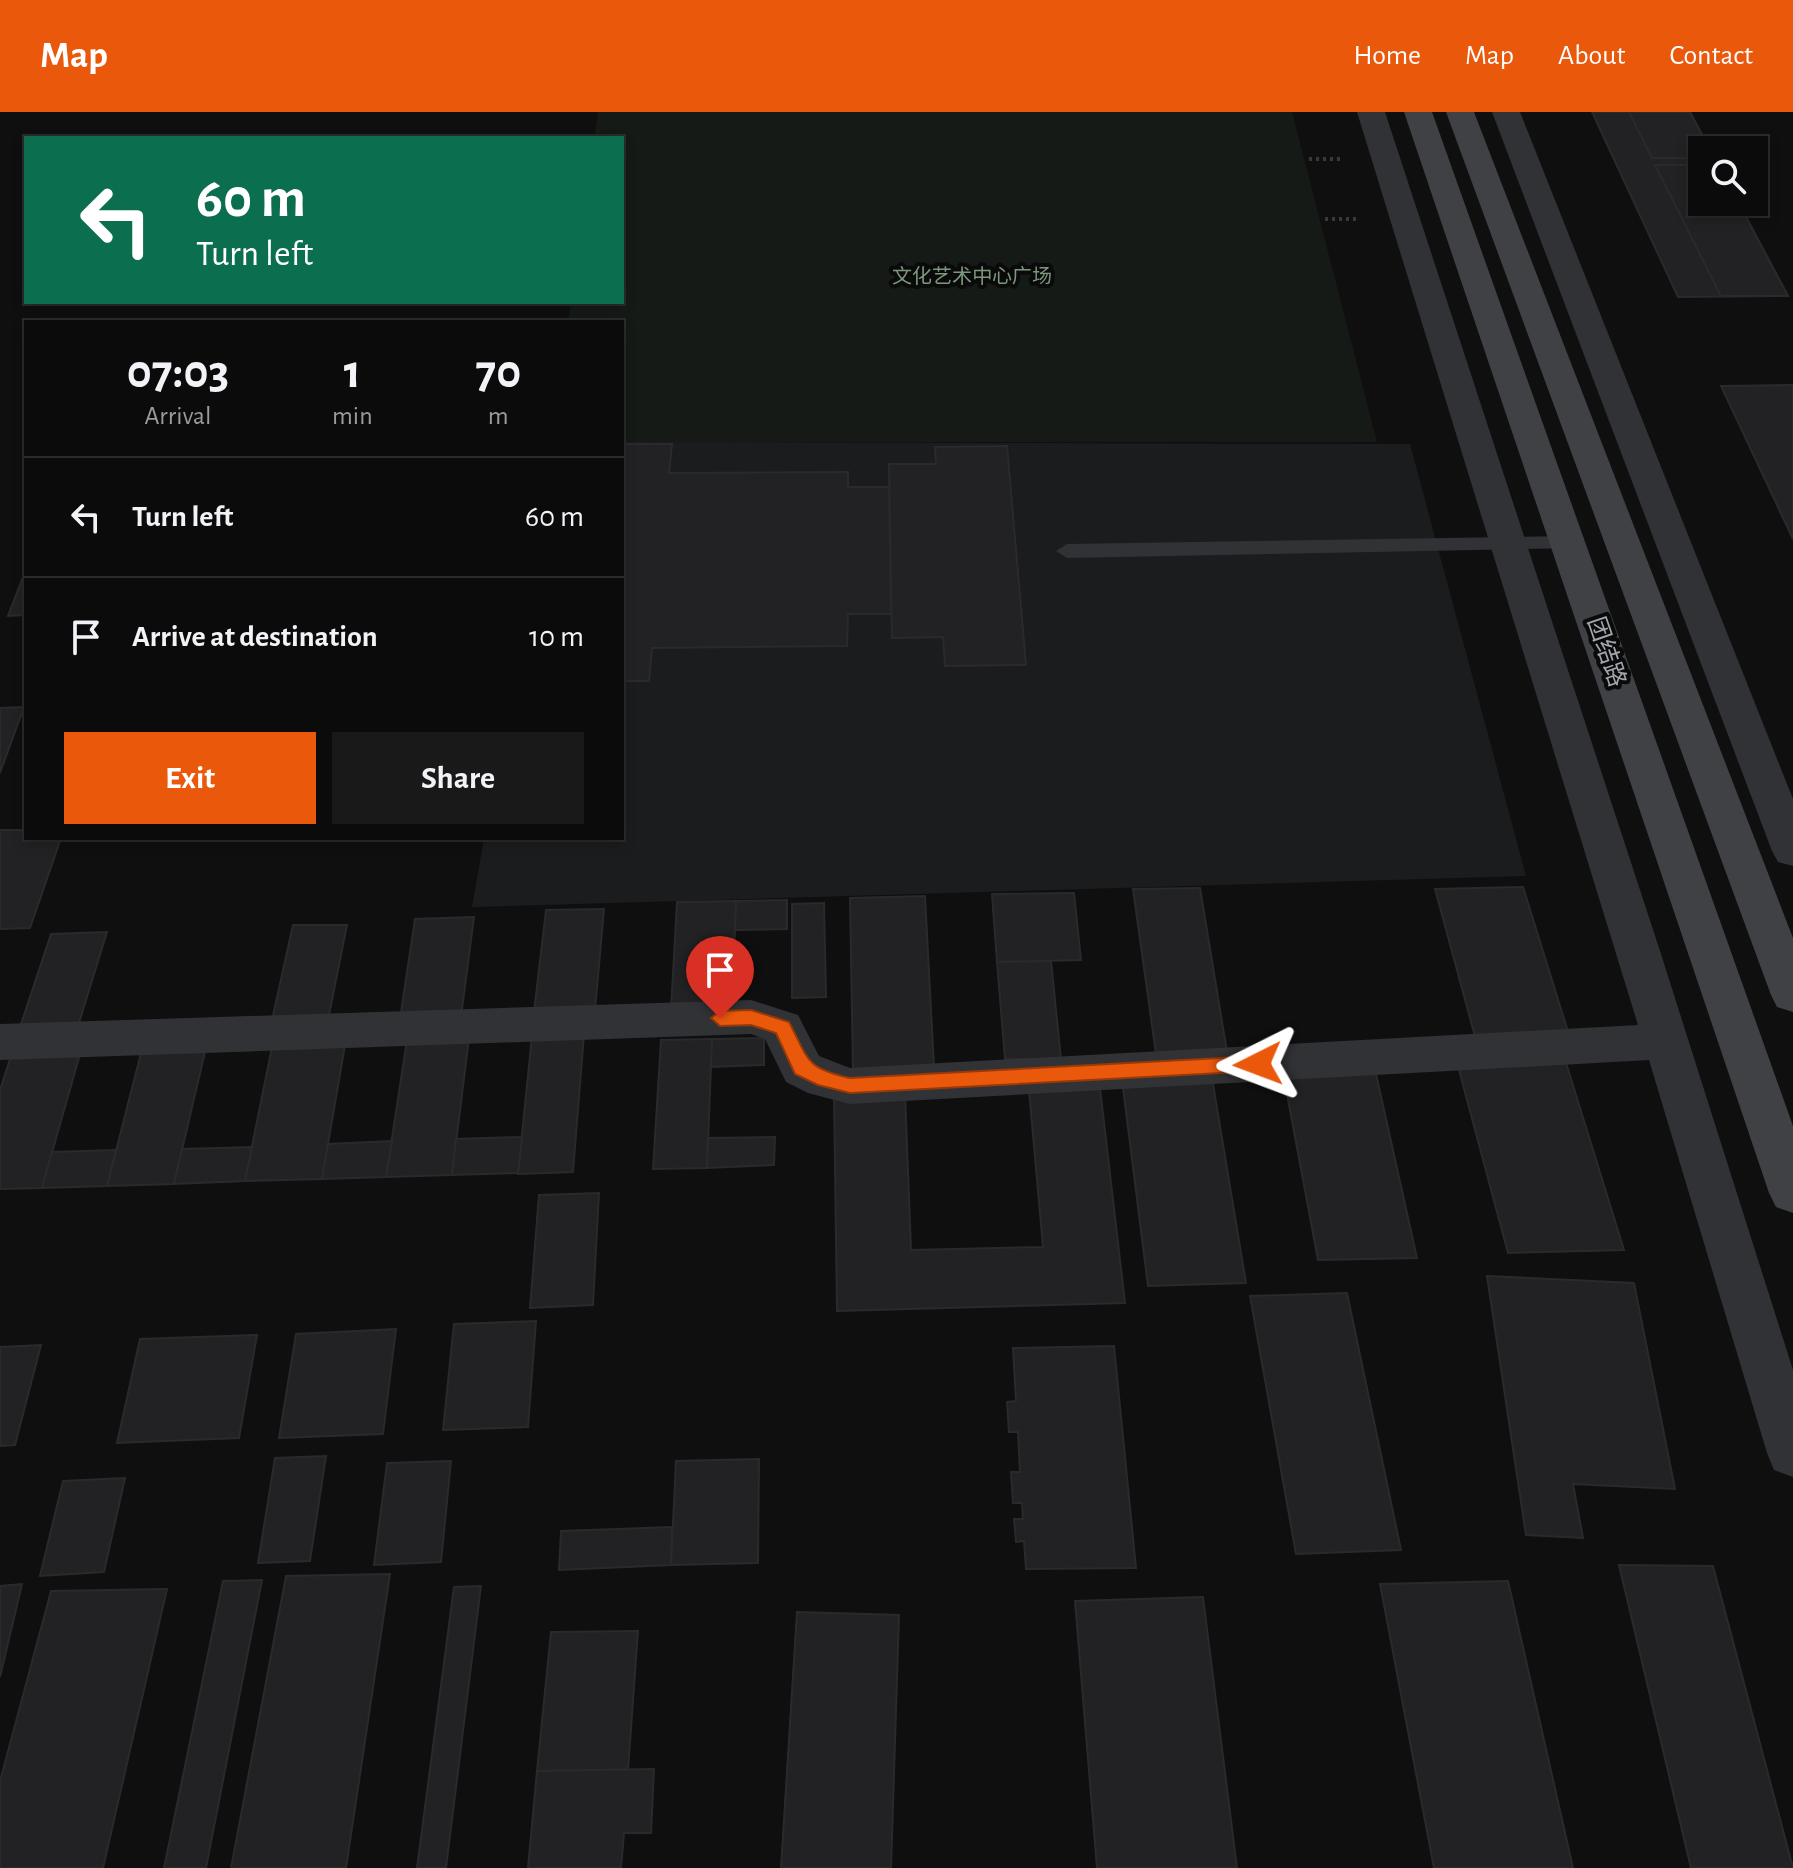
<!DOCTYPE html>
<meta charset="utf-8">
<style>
:root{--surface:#0b0b0c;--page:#19191a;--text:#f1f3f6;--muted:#9a9b9d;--line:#2b2b2d;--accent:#ea580c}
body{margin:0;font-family:"Alegreya Sans","Noto Sans SC",sans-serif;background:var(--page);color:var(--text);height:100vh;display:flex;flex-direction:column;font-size:30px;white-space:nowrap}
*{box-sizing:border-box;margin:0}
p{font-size:26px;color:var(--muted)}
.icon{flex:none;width:44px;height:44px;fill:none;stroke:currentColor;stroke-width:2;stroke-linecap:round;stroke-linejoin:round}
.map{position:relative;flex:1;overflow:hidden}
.side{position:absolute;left:24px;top:208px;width:600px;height:520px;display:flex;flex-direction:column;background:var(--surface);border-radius:0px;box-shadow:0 4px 12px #0003,0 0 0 2px var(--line)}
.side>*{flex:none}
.guide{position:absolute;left:24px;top:24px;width:600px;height:168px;border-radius:0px;box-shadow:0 4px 12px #0003,0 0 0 2px var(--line);background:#0b6e4f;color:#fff;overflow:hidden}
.buttons{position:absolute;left:1688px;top:24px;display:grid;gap:16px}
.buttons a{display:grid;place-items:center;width:80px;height:80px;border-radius:0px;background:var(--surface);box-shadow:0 4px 12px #0003,0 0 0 2px var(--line);font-size:40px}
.pin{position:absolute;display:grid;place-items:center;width:68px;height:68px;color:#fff;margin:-82px -34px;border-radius:50% 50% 50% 0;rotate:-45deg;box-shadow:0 0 8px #0007}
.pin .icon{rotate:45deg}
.me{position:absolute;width:88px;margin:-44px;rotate:267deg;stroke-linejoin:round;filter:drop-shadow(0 0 6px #0008)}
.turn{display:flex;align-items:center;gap:28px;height:168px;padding:0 40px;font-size:36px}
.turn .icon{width:104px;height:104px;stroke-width:2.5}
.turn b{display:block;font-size:56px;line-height:68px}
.eta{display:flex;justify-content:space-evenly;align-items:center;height:136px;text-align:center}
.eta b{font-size:48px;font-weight:700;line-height:56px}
.cta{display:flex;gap:16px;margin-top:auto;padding:16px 40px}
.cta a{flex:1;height:92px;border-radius:0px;background:var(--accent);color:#fff;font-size:32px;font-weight:700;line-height:92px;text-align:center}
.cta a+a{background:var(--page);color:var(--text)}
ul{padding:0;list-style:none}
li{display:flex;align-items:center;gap:24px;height:120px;padding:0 40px;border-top:2px solid var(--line)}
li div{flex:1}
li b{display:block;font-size:30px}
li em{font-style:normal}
header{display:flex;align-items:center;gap:48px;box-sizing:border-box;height:112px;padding:0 40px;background:var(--accent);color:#fff}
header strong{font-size:38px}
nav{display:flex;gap:44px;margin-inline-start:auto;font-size:28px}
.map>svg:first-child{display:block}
.built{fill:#1b1c1d}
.green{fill:#161a16}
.building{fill:#222224;stroke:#292a2c;stroke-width:2}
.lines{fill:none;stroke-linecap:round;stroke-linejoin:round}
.path{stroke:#37393c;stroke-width:4;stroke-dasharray:3 4;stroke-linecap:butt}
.service{fill:#313235;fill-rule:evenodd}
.minor{fill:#313235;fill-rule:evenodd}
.secondary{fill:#3f4145;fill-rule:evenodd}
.route{fill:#ea580c;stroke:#983908;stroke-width:2}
.labels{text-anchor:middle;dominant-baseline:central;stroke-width:8;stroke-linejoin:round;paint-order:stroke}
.far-park-label{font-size:20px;fill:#7c987b;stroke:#0a0a0b}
.street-label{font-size:24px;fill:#a2a8af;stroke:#0a0a0b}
</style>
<header>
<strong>Map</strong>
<nav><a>Home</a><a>Map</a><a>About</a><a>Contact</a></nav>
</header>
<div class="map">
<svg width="1793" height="1756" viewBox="0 0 1793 1756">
<rect width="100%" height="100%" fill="#0f0f10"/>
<!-- built -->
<polygon class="built" points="622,330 1410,332 1526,764 472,795 484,726 622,726"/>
<!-- green -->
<polygon class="green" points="598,0 1292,0 1377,330 622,330 622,210 568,210 571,190 622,190 622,26 594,26"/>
<!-- building -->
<g class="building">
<polygon points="1592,0 1690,0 1710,38 1702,38 1702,90 1738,90 1788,184 1678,185"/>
<polygon points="1629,0 1690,0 1710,38 1702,38 1702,46 1652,46"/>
<polygon points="1655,53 1702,53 1702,90 1738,90 1788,184 1721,184"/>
<polygon points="1793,273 1793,331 1765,274"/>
<polygon points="1793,273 1793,427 1721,274"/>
<polygon points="622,332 672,332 669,361 848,360 848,375 889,375 891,502 848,502 847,534 652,536 649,569 622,569"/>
<polygon points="1007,334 1026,553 945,554 943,525 892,526 889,352 936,352 935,335"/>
<polygon points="26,457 26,503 8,504"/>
<polygon points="24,595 0,661 0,596"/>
<polygon points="0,718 26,718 26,726 61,726 30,816 0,817"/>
<polygon points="1523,775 1570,926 1476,928 1435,777"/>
<polygon points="1200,776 1227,940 1156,942 1133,777"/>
<polygon points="1074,781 1081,848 997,850 992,782"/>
<polygon points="925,784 934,955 853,958 850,786"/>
<polygon points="787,788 787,817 734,818 736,789"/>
<polygon points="736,789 732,896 671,898 677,790"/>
<polygon points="824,791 826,885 792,886 792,792"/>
<polygon points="604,797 595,898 534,900 546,798"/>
<polygon points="474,805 461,905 400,907 415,807"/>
<polygon points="293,813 347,813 328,908 272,908"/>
<polygon points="107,820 78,914 20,915 51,822"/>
<polygon points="1051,849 1061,947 1005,947 997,850"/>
<polygon points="584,922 573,1060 518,1062 532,924"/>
<polygon points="469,926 452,1063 386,1065 407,928"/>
<polygon points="764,926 764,953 710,955 712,927"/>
<polygon points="712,927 707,1056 653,1057 661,928"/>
<polygon points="345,933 322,1067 245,1069 272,935"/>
<polygon points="205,940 174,1072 107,1074 141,941"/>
<polygon points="1563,941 1624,1138 1508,1141 1455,943"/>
<polygon points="80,942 42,1076 0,1077 0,978 11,944"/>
<polygon points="1374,953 1417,1146 1318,1148 1282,955"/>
<polygon points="1212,966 1246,1171 1148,1174 1122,968"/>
<polygon points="1100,976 1125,1191 837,1199 834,982 905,981 911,1138 1043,1135 1029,978"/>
<polygon points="522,1025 518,1061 452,1063 456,1027"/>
<polygon points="775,1025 774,1053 707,1056 708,1026"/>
<polygon points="392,1029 386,1065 322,1067 328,1032"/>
<polygon points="252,1035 245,1069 174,1072 182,1037"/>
<polygon points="116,1038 107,1074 42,1076 52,1040"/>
<polygon points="599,1081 593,1193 530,1196 539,1083"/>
<polygon points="1487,1164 1634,1171 1675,1377 1573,1372 1583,1426 1526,1423"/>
<polygon points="1347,1181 1401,1438 1296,1442 1250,1184"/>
<polygon points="536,1209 528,1315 443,1318 454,1212"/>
<polygon points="396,1217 383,1322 279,1326 296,1222"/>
<polygon points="257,1223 239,1326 117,1331 140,1227"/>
<polygon points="41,1233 15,1333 0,1334 0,1235"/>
<polygon points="1114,1234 1136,1456 1026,1457 1024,1429 1016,1430 1014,1407 1023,1407 1022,1391 1013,1391 1011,1360 1020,1360 1018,1320 1009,1320 1007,1290 1016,1289 1013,1236"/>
<polygon points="326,1344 310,1449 258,1451 275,1346"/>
<polygon points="759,1347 758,1451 671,1453 676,1349"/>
<polygon points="451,1349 441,1450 374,1453 387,1351"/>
<polygon points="125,1366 104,1460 40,1464 63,1369"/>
<polygon points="672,1415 671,1453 559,1458 561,1419"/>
<polygon points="1619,1453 1713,1454 1793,1756 1691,1756"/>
<polygon points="390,1462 346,1756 231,1756 286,1464"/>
<polygon points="262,1468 206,1756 164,1756 223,1469"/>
<polygon points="1508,1469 1573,1756 1434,1756 1380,1472"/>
<polygon points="22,1472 0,1565 0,1474"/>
<polygon points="481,1474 446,1756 417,1756 454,1475"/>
<polygon points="167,1477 103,1756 0,1756 0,1669 51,1479"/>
<polygon points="1203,1485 1237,1756 1097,1756 1075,1489"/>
<polygon points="797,1500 899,1503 891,1756 781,1756"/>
<polygon points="638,1519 628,1658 537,1659 551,1520"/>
<polygon points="654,1657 651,1721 624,1721 621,1756 528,1756 537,1659"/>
</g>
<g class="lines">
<!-- path -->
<g class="path">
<polyline points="1309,47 1344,47"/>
<polyline points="1325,107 1360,107"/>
</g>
<!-- service -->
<polygon class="service" points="1569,424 1576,426 1580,431 1576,436 1067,446 1056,439 1067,432"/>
<!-- minor -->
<g class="minor">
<polygon points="1357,0 1385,0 1661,842 1793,1258 1793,1365 1774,1358 1767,1341 1649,948 850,992 808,981 786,970 765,927 751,922 0,948 0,912 751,888 798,903 819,944 850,956 1638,913"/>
<polygon points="1492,0 1520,0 1793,687 1793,754 1778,750 1772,739"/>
</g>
<!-- secondary -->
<g class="secondary">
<polygon points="1404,0 1432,0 1793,1014 1793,1101 1776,1095 1769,1081"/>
<polygon points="1446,0 1474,0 1793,826 1793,900 1777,895 1771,883"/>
</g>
</g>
<!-- route -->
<path class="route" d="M751,898L789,910C809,948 805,956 850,966L1258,944L1264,946L1267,952L1264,957L1258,959L850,981L818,973L795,962L776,921L751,913L720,914L711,906L720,899Z"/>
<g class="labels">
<!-- far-park labels -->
<g class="far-park-label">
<text x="972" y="165">文化艺术中心广场</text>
</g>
<!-- street labels -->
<g class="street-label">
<text transform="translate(1606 540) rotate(71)">团结路</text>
</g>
</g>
</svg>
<div class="buttons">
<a><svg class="icon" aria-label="search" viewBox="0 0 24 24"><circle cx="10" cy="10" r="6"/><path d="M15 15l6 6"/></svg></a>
</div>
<div class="pin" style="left:720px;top:906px;background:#d93025"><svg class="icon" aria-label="arrive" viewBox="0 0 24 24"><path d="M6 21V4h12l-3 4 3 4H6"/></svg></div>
<svg class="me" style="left:1258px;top:952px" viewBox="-20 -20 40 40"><path d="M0-17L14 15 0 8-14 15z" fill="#ea580c" stroke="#fff" stroke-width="4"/></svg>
<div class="guide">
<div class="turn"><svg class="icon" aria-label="left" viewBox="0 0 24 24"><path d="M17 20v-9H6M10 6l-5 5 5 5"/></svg><div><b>60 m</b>Turn left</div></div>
</div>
<section class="side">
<div class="eta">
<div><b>07:03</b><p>Arrival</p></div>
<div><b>1</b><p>min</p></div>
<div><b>70</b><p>m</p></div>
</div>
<ul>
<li><svg class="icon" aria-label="left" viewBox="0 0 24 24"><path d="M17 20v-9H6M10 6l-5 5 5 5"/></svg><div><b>Turn left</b></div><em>60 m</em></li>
<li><svg class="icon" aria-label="arrive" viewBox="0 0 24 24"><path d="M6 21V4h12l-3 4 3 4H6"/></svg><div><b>Arrive at destination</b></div><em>10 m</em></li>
</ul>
<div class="cta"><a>Exit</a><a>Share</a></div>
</section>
</div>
